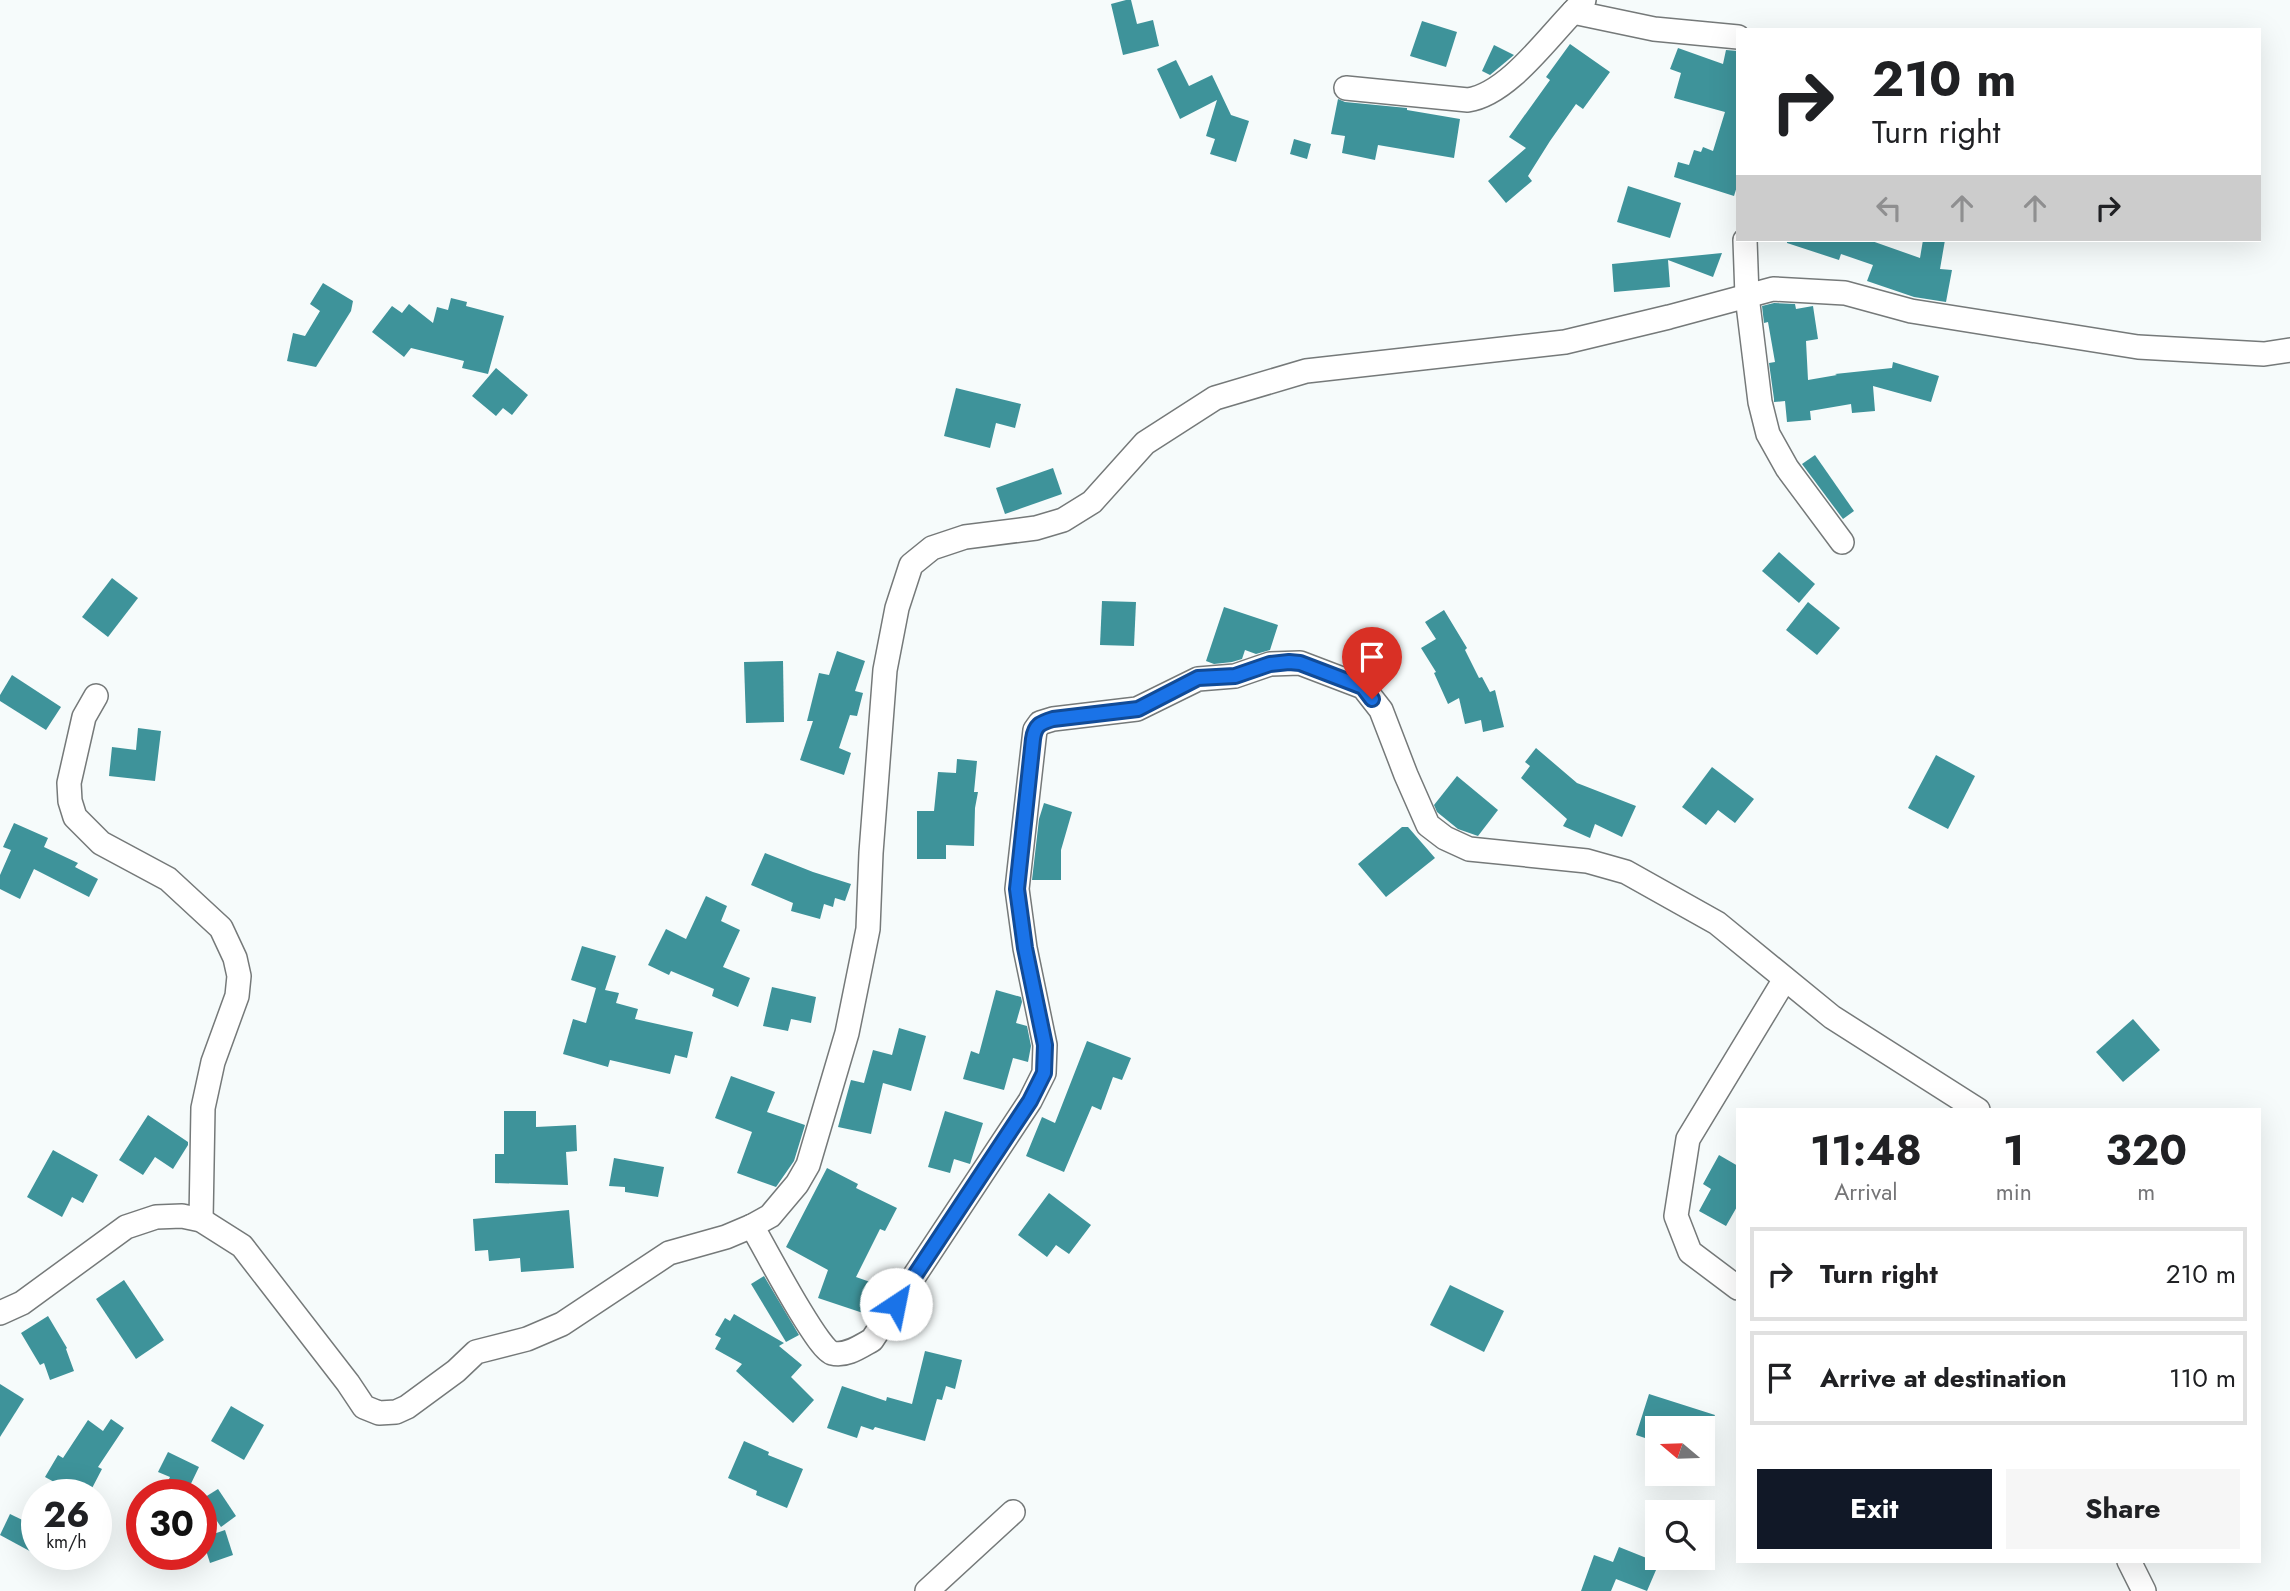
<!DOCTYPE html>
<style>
:root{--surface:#fff;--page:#f6f6f6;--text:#202124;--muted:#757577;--line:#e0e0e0;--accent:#111827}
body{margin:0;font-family:Jost,sans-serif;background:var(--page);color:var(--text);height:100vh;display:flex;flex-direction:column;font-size:26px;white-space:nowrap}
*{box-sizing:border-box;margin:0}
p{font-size:23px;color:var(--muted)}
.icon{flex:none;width:38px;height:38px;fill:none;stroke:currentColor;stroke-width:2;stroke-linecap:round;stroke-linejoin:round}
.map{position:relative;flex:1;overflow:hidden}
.side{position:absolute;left:1736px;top:1108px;width:525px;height:455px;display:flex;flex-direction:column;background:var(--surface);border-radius:0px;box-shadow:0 7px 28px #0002}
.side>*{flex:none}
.hud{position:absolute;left:1736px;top:28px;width:525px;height:214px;border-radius:0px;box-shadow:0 7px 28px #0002;background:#fff;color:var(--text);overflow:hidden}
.needle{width:46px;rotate:289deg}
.controls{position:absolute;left:1645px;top:1416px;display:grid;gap:14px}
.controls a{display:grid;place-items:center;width:70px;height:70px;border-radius:0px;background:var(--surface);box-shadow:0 7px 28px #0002;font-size:35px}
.speed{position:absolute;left:21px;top:1479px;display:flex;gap:14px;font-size:35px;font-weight:700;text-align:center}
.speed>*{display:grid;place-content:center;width:91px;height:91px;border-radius:50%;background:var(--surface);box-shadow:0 7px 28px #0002;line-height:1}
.speed small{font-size:18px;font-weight:400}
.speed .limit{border:10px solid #d22;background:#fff;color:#111}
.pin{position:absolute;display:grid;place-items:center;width:60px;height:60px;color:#fff;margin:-72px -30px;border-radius:50% 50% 50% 0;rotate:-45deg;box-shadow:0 0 7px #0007}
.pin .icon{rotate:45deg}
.me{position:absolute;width:77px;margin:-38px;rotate:34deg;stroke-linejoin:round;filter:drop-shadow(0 0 5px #0008)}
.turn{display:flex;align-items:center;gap:24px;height:147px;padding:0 21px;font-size:32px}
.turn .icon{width:91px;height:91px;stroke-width:2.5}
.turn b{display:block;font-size:49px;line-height:60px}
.lanes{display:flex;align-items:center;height:66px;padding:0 21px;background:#0003;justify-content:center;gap:35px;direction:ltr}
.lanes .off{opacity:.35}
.eta{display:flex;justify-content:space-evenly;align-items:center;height:119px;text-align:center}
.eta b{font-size:42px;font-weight:700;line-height:49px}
.action{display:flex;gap:14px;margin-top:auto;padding:14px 21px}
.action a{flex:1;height:80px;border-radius:0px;background:var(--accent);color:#fff;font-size:28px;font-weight:700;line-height:80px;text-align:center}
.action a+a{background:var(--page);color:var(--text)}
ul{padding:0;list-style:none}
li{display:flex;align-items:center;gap:21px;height:94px;margin:0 14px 10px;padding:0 7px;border:4px solid var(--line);border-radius:0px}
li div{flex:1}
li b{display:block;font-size:26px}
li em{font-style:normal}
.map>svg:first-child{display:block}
.building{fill:#3e939a}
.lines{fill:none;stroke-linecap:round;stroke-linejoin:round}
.minor-casing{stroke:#757979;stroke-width:26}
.minor{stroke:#fff;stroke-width:23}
.route-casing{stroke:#114b97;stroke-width:18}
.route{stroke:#1a73e8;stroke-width:12}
</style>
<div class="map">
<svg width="2290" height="1591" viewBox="0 0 2290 1591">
<rect width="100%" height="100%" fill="#f6fbfb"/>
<!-- building -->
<g class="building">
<polygon points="1126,0 1131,0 1137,24 1153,20 1159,46 1123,55 1111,4"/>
<polygon points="1422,21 1457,32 1446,67 1410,56"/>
<polygon points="1570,44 1610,72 1583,109 1576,104 1550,141 1528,176 1532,181 1506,203 1488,181 1526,148 1509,137 1550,80 1546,77"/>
<polygon points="1494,45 1514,55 1490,75 1482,71"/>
<polygon points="1678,48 1723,64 1726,50 1738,51 1738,183 1734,196 1674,177 1678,162 1689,165 1694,150 1701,152 1703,147 1713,151 1725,112 1674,98 1681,73 1670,69"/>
<polygon points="1176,60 1189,86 1212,75 1231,115 1249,121 1236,162 1210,154 1215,139 1206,136 1217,100 1180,119 1157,69"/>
<polygon points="1338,99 1345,102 1407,108 1407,110 1460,119 1454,158 1378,145 1375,160 1342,153 1345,136 1331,134"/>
<polygon points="1294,139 1311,144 1307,159 1290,154"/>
<polygon points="1628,186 1681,203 1670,238 1617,222"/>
<polygon points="1787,240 1869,240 1920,258 1923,240 1945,240 1940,269 1952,270 1946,302 1914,297 1867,281 1873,265 1841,254 1839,260 1787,243"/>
<polygon points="1722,253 1713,277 1668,260 1670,287 1614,292 1612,264"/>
<polygon points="323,283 353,301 351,311 316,367 287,361 293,333 305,336 320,311 310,304"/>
<polygon points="451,298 467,302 466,306 504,316 488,374 462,368 464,361 411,348 404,357 372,332 392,306 402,313 409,304 433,323 437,307 448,310"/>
<polygon points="1774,303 1795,304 1796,309 1813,306 1818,339 1806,341 1808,380 1837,375 1835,374 1892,368 1893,362 1939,376 1931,402 1873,386 1875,411 1852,413 1851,404 1810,411 1811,420 1787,422 1785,401 1774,402 1774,399 1769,363 1775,362 1768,322 1764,323 1762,306"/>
<polygon points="496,368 528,395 512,415 503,408 496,416 472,396"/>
<polygon points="956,388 1021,404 1015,428 996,423 990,448 944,436"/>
<polygon points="1815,455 1854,511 1843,519 1802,464"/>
<polygon points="1053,468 1062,494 1005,514 996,488"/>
<polygon points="1779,552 1815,584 1799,603 1762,571"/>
<polygon points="112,578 138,598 108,637 82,617"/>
<polygon points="1102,601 1136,602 1134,646 1100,645"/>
<polygon points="1808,602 1840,628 1817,655 1786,630"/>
<polygon points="1224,607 1278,625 1270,650 1256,654 1245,650 1242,659 1232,662 1214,664 1206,661"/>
<polygon points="1444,610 1467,648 1465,650 1479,678 1482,677 1490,692 1495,690 1504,727 1483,732 1481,720 1465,724 1459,698 1448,704 1434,673 1436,672 1421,648 1436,639 1425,622"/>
<polygon points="837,651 865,661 855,691 863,693 857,716 850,715 839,748 851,753 844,775 800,760 813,721 807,721 819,673 829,675"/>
<polygon points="783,661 784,722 746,723 744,662"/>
<polygon points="12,675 61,707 46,730 0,701 0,695"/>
<polygon points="138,728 161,731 155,781 109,776 112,747 136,750"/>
<polygon points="1536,748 1577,783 1636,806 1622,837 1595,824 1590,838 1563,826 1567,819 1521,778 1530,766 1525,762"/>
<polygon points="1936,755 1975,776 1948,829 1908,808"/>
<polygon points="957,759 977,761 974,792 978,792 975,808 974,846 946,845 946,859 917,859 917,811 934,811 938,772 956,773"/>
<polygon points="1712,767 1754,799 1735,823 1718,810 1706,825 1682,807"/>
<polygon points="1457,776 1498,810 1478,836 1458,829 1437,812 1434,805"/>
<polygon points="1044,803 1072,812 1061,850 1061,880 1032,880 1039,819"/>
<polygon points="14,823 48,838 44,847 78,863 75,867 98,879 89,897 34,869 20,899 0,889 0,875 11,850 3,847"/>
<polygon points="1402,827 1408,827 1435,858 1386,897 1358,864"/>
<polygon points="765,853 813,872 851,884 845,901 835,898 833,907 824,904 820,919 791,911 793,903 751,885"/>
<polygon points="706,896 727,906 721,921 740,930 723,967 750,978 738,1007 712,996 714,989 671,971 669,975 648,965 666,929 686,939"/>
<polygon points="582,946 616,956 605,990 619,993 616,1003 638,1009 635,1019 693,1032 687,1058 675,1055 670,1074 610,1060 608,1067 563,1054 573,1019 586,1023 596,988 571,980"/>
<polygon points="772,987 816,997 811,1023 791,1019 788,1031 763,1026"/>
<polygon points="996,990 1021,997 1022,1002 1016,1023 1027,1026 1031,1046 1028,1062 1013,1058 1004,1090 963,1079 971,1051 979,1054"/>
<polygon points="2133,1019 2160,1050 2123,1082 2096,1052"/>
<polygon points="899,1028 926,1036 911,1091 883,1083 871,1134 838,1127 851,1080 864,1083 873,1050 892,1055"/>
<polygon points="1087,1041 1131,1058 1122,1080 1113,1077 1101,1110 1092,1106 1064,1172 1026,1156 1042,1117 1055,1123"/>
<polygon points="731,1076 775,1092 767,1112 805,1125 794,1161 776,1187 737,1173 752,1132 715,1118"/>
<polygon points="504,1111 536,1111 536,1127 576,1125 577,1151 566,1152 568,1185 495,1183 495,1154 504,1154"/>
<polygon points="945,1111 983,1123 970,1164 954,1159 950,1173 928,1167"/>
<polygon points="148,1115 188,1142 188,1145 173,1169 155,1157 143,1175 119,1160"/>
<polygon points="53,1150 98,1175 83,1203 72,1197 62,1217 27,1197"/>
<polygon points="1719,1155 1738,1166 1738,1205 1726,1226 1699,1211 1711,1189 1703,1184"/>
<polygon points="614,1158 664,1167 658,1197 625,1192 625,1187 609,1186"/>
<polygon points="827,1168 858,1184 856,1188 897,1208 885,1231 880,1229 856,1277 873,1283 863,1313 818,1298 828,1270 786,1247"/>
<polygon points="1049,1193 1091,1225 1069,1254 1056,1245 1047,1257 1018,1235"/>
<polygon points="569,1210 574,1268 521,1272 520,1258 489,1261 488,1250 475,1251 473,1219"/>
<polygon points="764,1276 799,1335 786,1342 751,1284"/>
<polygon points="124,1280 164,1340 136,1359 96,1299"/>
<polygon points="1450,1285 1504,1311 1484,1352 1430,1325"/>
<polygon points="734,1314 784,1343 779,1346 802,1365 791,1377 814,1400 793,1423 736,1371 742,1364 715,1349 721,1338 715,1335 725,1318 730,1321"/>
<polygon points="48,1316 67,1348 66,1349 74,1371 50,1380 44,1363 40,1365 21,1333"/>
<polygon points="925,1351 962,1360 955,1389 946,1386 942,1400 937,1399 925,1441 875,1427 873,1430 861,1426 857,1438 827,1428 842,1386 886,1401 887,1397 912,1404"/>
<polygon points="0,1384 24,1399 0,1437"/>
<polygon points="1649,1394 1715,1415 1710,1428 1657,1428 1657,1442 1636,1435"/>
<polygon points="231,1406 264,1425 244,1460 211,1441"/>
<polygon points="111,1419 124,1428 98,1467 102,1469 89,1494 76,1494 45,1477 58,1455 63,1458 88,1420 103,1431"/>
<polygon points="744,1441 769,1452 768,1455 803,1469 787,1508 756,1495 757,1491 728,1478"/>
<polygon points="168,1452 199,1467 186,1494 162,1494 170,1477 158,1472"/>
<polygon points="218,1489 236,1516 221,1527 202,1499"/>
<polygon points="10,1514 37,1527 37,1555 0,1535"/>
<polygon points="225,1530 233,1555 210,1563 202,1538"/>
<polygon points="1619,1547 1659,1563 1647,1591 1616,1579 1611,1591 1581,1591 1594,1555 1613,1562"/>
</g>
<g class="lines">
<!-- minor casing -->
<g class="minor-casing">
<g id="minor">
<polyline points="1584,0 1573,12 1654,29 1738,37"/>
<path d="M1346,88L1468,100C1507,94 1545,41 1573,12"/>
<polyline points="1745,240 1747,296 1760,402 1768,434 1787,468 1842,542"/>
<polyline points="96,696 84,717 69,783 70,801 75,817 101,843 168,879 221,928 235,958 239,976 237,996 213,1062 203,1108 201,1220"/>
<path d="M752,1226C763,1245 818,1350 832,1353C846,1357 861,1346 872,1340L1030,1101L1044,1073L1045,1045L1025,948L1017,889L1035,730L1040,723L1053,719L1137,709L1198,679L1235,676L1270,664L1300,663L1363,687L1381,710L1406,775L1428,825L1445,838L1469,849L1587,861L1626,872L1717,923L1832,1017L1978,1110"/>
<polyline points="1738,1288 1690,1252 1676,1216 1688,1139 1785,979"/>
<polyline points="0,1313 22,1303 126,1227 156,1217 182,1216 201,1220 242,1246 348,1383 364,1407 379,1413 396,1412 407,1407 456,1371 476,1352 527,1339 562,1324 669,1253 726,1237 752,1226 770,1216 797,1184 808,1165 847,1033 868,929 871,853 885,670 897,608 911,565 932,548 965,537 1036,528 1063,520 1092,502 1145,443 1215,398 1306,371 1565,342 1669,317 1773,289 1845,293 1911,311 2138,347 2264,354 2290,350"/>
<polyline points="2129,1561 2144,1591"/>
<polyline points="927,1591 1013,1512"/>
</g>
</g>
<!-- minor -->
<use href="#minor" class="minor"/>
</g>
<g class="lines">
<!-- route casing -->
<g class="route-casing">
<path id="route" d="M896,1304L1030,1101L1044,1073L1045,1045L1025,948L1017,889L1033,739C1035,725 1040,723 1053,719L1138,709L1198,678L1235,676L1270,664L1289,662L1300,663L1363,687L1372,699"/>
</g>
<!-- route -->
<use href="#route" class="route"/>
</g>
</svg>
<div class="controls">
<a><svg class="needle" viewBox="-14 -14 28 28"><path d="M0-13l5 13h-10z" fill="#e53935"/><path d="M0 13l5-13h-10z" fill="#757577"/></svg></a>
<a><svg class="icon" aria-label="search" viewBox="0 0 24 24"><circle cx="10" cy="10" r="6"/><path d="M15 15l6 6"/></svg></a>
</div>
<div class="speed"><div>26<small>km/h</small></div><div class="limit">30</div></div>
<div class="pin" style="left:1372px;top:699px;background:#d93025"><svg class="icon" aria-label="arrive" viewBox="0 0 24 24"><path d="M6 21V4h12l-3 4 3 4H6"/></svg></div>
<svg class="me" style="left:896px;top:1304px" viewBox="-20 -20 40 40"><circle r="19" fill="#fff"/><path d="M0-13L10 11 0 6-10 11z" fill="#1a73e8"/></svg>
<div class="hud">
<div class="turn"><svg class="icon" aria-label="right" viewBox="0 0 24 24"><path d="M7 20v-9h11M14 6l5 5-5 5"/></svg><div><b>210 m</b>Turn right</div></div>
<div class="lanes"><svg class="icon off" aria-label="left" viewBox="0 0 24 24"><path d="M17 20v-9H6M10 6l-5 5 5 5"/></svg><svg class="icon off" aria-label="ahead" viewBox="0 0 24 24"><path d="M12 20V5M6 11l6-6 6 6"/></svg><svg class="icon off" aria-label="ahead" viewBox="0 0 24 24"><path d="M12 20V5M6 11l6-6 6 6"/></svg><svg class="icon" aria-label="right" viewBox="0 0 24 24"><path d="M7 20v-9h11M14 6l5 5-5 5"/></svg></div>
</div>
<section class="side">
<div class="eta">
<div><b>11:48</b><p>Arrival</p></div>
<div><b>1</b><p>min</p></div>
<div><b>320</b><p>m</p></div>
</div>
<ul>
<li><svg class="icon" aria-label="right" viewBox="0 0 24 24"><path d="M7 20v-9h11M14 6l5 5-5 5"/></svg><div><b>Turn right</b></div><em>210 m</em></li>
<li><svg class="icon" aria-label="arrive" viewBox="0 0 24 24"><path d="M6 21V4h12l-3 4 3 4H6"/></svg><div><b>Arrive at destination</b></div><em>110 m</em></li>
</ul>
<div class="action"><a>Exit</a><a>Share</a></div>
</section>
</div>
